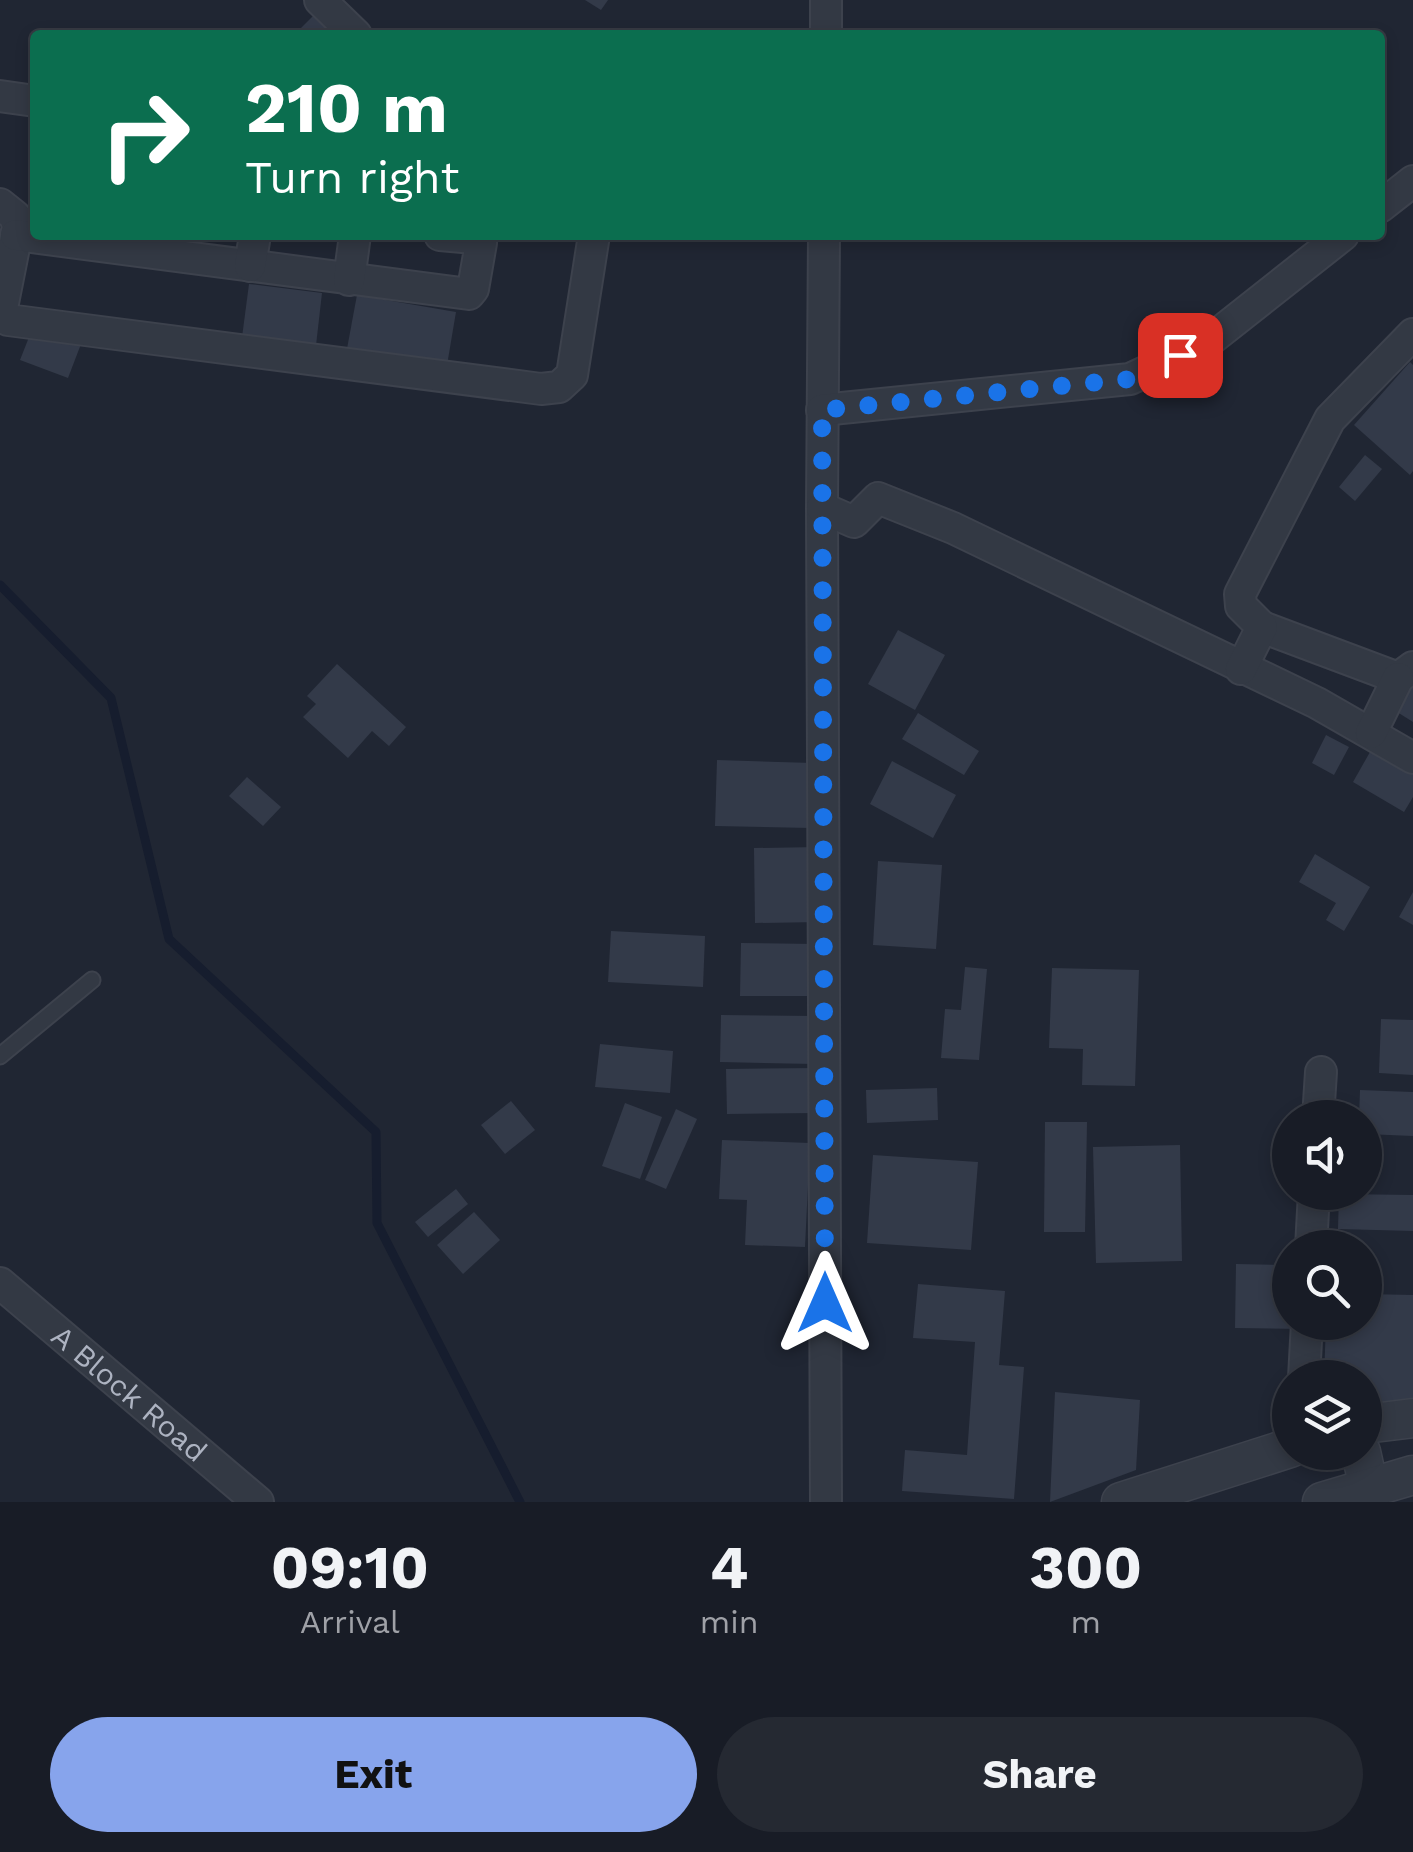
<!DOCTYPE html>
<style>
:root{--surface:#181c26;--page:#252932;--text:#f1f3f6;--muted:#9fa1a7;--line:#363a43;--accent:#87a4ec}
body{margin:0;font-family:"Work Sans",sans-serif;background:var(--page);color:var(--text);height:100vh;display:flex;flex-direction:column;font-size:38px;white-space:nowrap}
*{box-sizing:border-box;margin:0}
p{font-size:32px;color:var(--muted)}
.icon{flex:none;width:55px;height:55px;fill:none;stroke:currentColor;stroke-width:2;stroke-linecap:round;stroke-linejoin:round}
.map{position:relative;height:1502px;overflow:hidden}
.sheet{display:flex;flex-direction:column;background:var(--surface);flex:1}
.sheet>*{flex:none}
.hud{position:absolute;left:30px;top:30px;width:1355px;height:210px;border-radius:10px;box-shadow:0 5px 15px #0003,0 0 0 2px var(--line);background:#0b6e4f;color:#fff;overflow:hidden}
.controls{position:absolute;left:1272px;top:1100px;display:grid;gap:20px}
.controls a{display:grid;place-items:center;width:110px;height:110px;border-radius:50%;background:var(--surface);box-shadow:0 5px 15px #0003,0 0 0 2px var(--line);font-size:50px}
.pin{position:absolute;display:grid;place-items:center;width:85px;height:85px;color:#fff;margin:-42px;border-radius:20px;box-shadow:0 5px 15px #0006}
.me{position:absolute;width:110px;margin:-55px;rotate:0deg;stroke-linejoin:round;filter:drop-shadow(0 0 8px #0008)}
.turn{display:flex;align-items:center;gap:35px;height:210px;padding:0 50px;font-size:45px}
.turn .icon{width:130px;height:130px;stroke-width:2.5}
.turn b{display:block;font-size:70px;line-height:85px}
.eta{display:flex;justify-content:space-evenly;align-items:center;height:170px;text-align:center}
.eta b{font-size:60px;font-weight:700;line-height:70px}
.cta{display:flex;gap:20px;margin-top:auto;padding:20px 50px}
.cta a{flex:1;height:115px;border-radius:60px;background:var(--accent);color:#111;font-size:40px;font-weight:700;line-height:115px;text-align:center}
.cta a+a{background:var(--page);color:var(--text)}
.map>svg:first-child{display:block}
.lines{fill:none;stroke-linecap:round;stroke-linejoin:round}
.stream{stroke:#161d2e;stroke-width:9}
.building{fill:#333a49}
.service-casing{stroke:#3d424d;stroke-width:19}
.minor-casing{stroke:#3d424d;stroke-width:34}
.tertiary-casing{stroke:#3d424d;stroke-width:41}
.service{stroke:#333944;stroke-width:15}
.minor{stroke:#333944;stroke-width:30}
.tertiary{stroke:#333944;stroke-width:38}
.route{stroke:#1a73e8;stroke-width:18;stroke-dasharray:0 32.4}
.labels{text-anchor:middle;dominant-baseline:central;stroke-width:10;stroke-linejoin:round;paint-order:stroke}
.street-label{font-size:30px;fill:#adb3c1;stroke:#191e28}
</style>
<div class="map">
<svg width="1413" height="1502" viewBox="0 0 1413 1502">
<rect width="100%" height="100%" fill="#202633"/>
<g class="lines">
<!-- stream -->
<polyline class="stream" points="0,585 111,698 169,939 376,1132 377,1223 520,1502"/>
</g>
<!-- building -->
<g class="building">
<polygon points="585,0 608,0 601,10"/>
<polygon points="324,5 340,21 326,35 302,35 298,31"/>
<polygon points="249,284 322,293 315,354 241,345"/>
<polygon points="357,295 456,312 446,371 346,354"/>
<polygon points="33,327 81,344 68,378 20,360"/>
<polygon points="1410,362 1413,365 1413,471 1410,475 1354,425"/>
<polygon points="1365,455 1382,469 1355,501 1339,487"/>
<polygon points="898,630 945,655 915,710 868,684"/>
<polygon points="337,664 406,727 389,746 372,731 348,758 303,717 316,704 307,696"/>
<polygon points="1410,684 1413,685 1413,722 1394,710"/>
<polygon points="918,713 979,751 964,775 902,739"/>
<polygon points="1326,735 1349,747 1334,775 1312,763"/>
<polygon points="1374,745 1413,767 1413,797 1404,812 1353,782"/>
<polygon points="717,760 813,763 811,828 715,826"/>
<polygon points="892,761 956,795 933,838 870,804"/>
<polygon points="247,777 281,807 263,826 229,796"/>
<polygon points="819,847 820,922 755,923 754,848"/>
<polygon points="1315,854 1370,887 1344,931 1326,920 1336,903 1299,882"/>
<polygon points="878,861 942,865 936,949 873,945"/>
<polygon points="1413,892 1413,925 1399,917"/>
<polygon points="611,931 705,936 703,987 608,982"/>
<polygon points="741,943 816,944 815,996 740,996"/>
<polygon points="965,967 987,969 979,1060 941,1058 945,1009 961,1010"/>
<polygon points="1052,968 1139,970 1135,1086 1082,1085 1083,1049 1049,1048"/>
<polygon points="721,1015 816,1016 814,1064 720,1062"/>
<polygon points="1381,1019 1413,1020 1413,1075 1379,1073"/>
<polygon points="600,1044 673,1051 670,1093 595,1087"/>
<polygon points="819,1068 819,1113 727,1114 726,1069"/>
<polygon points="937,1088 938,1120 867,1123 866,1090"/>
<polygon points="1360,1090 1413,1092 1413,1136 1365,1134 1365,1118 1359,1118"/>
<polygon points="511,1101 535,1130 505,1154 481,1125"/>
<polygon points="625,1103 662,1117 640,1179 602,1166"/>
<polygon points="676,1109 697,1119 666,1189 645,1180"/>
<polygon points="1045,1122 1087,1122 1085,1232 1044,1232"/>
<polygon points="722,1140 810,1143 805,1247 745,1245 747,1200 719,1199"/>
<polygon points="1180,1145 1182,1261 1096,1263 1093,1147"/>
<polygon points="873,1155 978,1162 971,1250 867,1243"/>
<polygon points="456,1189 468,1204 428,1237 415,1222"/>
<polygon points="1339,1194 1413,1195 1413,1231 1338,1229"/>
<polygon points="474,1212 500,1240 463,1274 437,1245"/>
<polygon points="1236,1264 1290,1265 1290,1322 1302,1322 1302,1329 1235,1328"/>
<polygon points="918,1284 1005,1291 999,1365 1024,1367 1014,1499 902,1491 905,1450 967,1455 975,1342 913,1338"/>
<polygon points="1365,1294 1413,1295 1413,1404 1365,1403 1365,1378 1324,1378 1326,1322 1365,1322"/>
<polygon points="1055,1392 1140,1400 1136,1470 1050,1502"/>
</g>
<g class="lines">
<!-- service casing -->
<g class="service-casing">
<polyline id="service" points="0,1056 92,980"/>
</g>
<!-- minor casing -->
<g class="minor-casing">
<g id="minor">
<polyline points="320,0 356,35"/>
<polyline points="826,35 826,0"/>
<polyline points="0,96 35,101"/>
<polyline points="0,204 15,216 18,227 2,308 4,317 8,320 541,389 559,387 572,375 594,235"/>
<polyline points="1380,207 1413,181"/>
<polyline points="16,235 469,294 473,289 481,243 474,238 440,235"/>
<polyline points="824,235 822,508 826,1502"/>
<polyline points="250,266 255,235"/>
<polyline points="349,280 355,235"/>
<polyline points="822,410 1130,379 1205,344 1343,235"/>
<polyline points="822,508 854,522 878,498 953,528 1317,703 1413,758"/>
<polyline points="1262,627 1398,678 1413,667"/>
<polyline points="1241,669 1262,627 1241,606 1240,594 1330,419 1413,334"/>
<polyline points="1371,733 1398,678"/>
<polyline points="1318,1118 1321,1072"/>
<polyline points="1311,1248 1314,1192"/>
<path id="s1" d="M0,1283L258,1502"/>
<polyline points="1304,1378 1307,1322"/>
</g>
</g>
<!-- tertiary casing -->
<g class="tertiary-casing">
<g id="tertiary">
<polyline points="1365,1424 1413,1418"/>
<polyline points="1361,1452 1369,1488"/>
<polyline points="1121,1502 1290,1448"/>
<polyline points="1322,1502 1413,1475"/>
</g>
</g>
<!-- service -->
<use href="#service" class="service"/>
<!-- minor -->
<use href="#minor" class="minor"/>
<!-- tertiary -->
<use href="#tertiary" class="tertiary"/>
</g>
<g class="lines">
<!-- route -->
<polyline class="route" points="825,1303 822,410 1130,379 1180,355"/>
</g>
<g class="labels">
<!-- street labels -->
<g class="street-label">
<text stroke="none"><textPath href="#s1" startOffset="170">A Block Road</textPath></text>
</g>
</g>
</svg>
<div class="controls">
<a><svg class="icon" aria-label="sound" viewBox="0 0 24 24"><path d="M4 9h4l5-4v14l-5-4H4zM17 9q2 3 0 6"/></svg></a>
<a><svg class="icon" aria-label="search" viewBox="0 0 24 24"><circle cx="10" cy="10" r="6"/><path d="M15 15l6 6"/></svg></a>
<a><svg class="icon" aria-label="layers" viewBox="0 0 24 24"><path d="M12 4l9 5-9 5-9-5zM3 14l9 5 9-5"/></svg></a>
</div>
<div class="pin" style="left:1180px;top:355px;background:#d93025"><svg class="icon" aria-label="arrive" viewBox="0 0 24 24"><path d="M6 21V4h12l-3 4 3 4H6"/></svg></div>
<svg class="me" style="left:825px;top:1303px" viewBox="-20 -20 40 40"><path d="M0-17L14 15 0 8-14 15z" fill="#1a73e8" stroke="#fff" stroke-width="4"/></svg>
<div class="hud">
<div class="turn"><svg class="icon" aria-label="right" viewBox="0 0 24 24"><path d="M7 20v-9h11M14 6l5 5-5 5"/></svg><div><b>210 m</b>Turn right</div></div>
</div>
</div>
<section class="sheet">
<div class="eta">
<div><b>09:10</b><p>Arrival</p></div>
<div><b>4</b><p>min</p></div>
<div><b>300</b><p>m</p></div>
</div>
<div class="cta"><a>Exit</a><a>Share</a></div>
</section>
